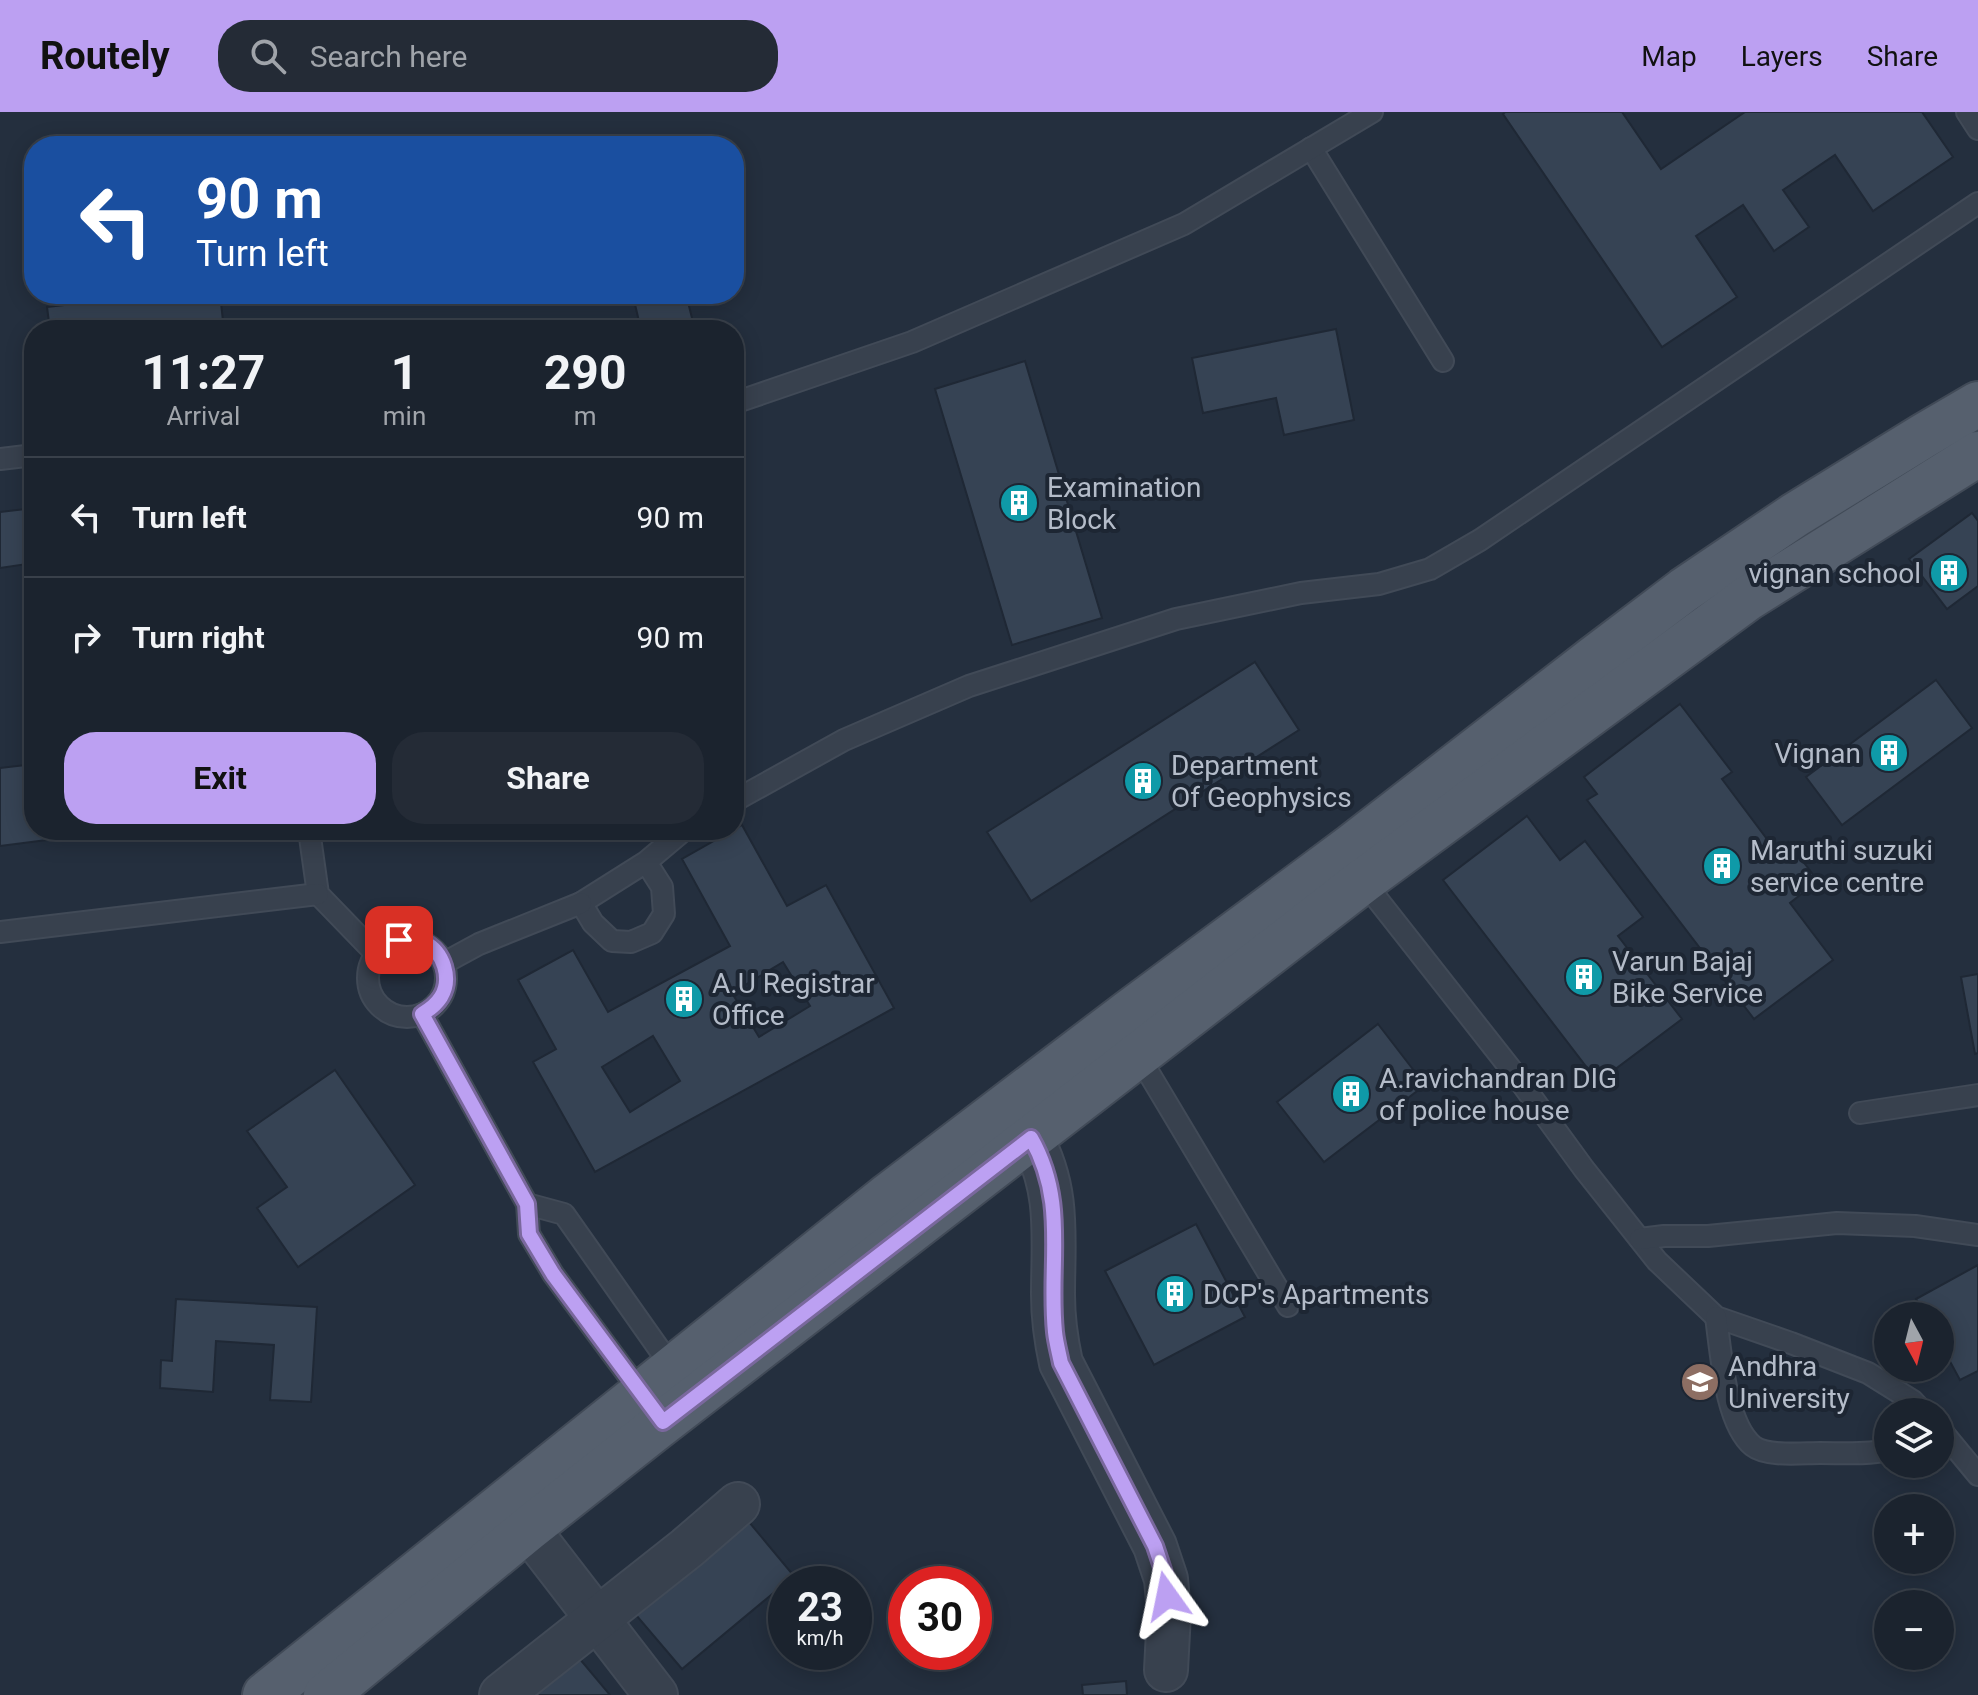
<!DOCTYPE html>
<meta charset="utf-8">
<style>
:root{--surface:#1b232e;--page:#242b36;--text:#f1f3f6;--muted:#a0a4aa;--line:#39404a;--accent:#bca0f2}
body{margin:0;font-family:Roboto,sans-serif;background:var(--page);color:var(--text);height:100vh;display:flex;flex-direction:column;font-size:30px;white-space:nowrap}
*{box-sizing:border-box;margin:0}
p{font-size:26px;color:var(--muted)}
.icon{flex:none;width:44px;height:44px;fill:none;stroke:currentColor;stroke-width:2;stroke-linecap:round;stroke-linejoin:round}
.map{position:relative;flex:1;overflow:hidden}
.side{position:absolute;left:24px;top:208px;width:720px;height:520px;display:flex;flex-direction:column;background:var(--surface);border-radius:32px;box-shadow:0 4px 20px #0003,0 0 0 2px var(--line)}
.side>*{flex:none}
.guide{position:absolute;left:24px;top:24px;width:720px;height:168px;border-radius:32px;box-shadow:0 4px 20px #0003,0 0 0 2px var(--line);background:#1a4fa0;color:#fff;overflow:hidden}
.needle{width:52px;rotate:173deg}
.fabs{position:absolute;left:1874px;top:1190px;display:grid;gap:16px}
.fabs a{display:grid;place-items:center;width:80px;height:80px;border-radius:50%;background:var(--surface);box-shadow:0 4px 20px #0003,0 0 0 2px var(--line);font-size:40px}
.speed{position:absolute;left:768px;top:1454px;display:flex;gap:16px;font-size:40px;font-weight:700;text-align:center}
.speed>*{display:grid;place-content:center;width:104px;height:104px;border-radius:50%;background:var(--surface);box-shadow:0 4px 20px #0003,0 0 0 2px var(--line);line-height:1}
.speed small{font-size:20px;font-weight:400}
.speed .limit{border:12px solid #d22;background:#fff;color:#111}
.pin{position:absolute;display:grid;place-items:center;width:68px;height:68px;color:#fff;margin:-34px;border-radius:16px;box-shadow:0 4px 12px #0006}
.me{position:absolute;width:88px;margin:-44px;rotate:348deg;stroke-linejoin:round;filter:drop-shadow(0 0 6px #0008)}
.turn{display:flex;align-items:center;gap:28px;height:168px;padding:0 40px;font-size:36px}
.turn .icon{width:104px;height:104px;stroke-width:2.5}
.turn b{display:block;font-size:56px;line-height:68px}
.eta{display:flex;justify-content:space-evenly;align-items:center;height:136px;text-align:center}
.eta b{font-size:48px;font-weight:700;line-height:56px}
.button{display:flex;gap:16px;margin-top:auto;padding:16px 40px}
.button a{flex:1;height:92px;border-radius:32px;background:var(--accent);color:#111;font-size:32px;font-weight:700;line-height:92px;text-align:center}
.button a+a{background:var(--page);color:var(--text)}
ul{padding:0;list-style:none}
li{display:flex;align-items:center;gap:24px;height:120px;padding:0 40px;border-top:2px solid var(--line)}
li div{flex:1}
li b{display:block;font-size:30px}
li em{font-style:normal}
header{display:flex;align-items:center;gap:48px;box-sizing:border-box;height:112px;padding:0 40px;background:var(--accent);color:#111}
header strong{font-size:38px}
nav{display:flex;gap:44px;margin-inline-start:auto;font-size:28px}
.search{width:560px;height:72px;background:var(--page);display:flex;align-items:center;gap:20px;box-sizing:border-box;padding:0 28px;border-radius:32px;color:var(--muted);font-size:30px}
.map>svg:first-child{display:block}
.building{fill:#364354;stroke:#1f2835;stroke-width:2;fill-rule:evenodd}
.lines{fill:none;stroke-linecap:round;stroke-linejoin:round}
.service-casing{stroke:#414a57;stroke-width:24}
.minor-casing{stroke:#414a57;stroke-width:46}
.primary-casing{stroke:#414a57;stroke-width:48}
.service{stroke:#38414e;stroke-width:20}
.minor{stroke:#38414e;stroke-width:42}
.primary{stroke:#56606e;stroke-width:44}
.route-casing{stroke:#7a689d;stroke-width:20}
.route{stroke:#bca0f2;stroke-width:14}
.labels{text-anchor:middle;dominant-baseline:central;stroke-width:8;stroke-linejoin:round;paint-order:stroke}
.poi-label{font-size:28px;fill:#b4bcc9;stroke:#1d2633;text-anchor:start}
</style>
<header>
<strong>Routely</strong>
<div class="search"><svg class="icon" aria-label="search" viewBox="0 0 24 24"><circle cx="10" cy="10" r="6"/><path d="M15 15l6 6"/></svg>Search here</div>
<nav><a>Map</a><a>Layers</a><a>Share</a></nav>
</header>
<div class="map">
<svg width="1978" height="1583" viewBox="0 0 1978 1583">
<rect width="100%" height="100%" fill="#242f3e"/>
<!-- building -->
<g class="building">
<polygon points="1505,0 1622,0 1661,57 1745,0 1922,0 1953,45 1873,99 1835,43 1783,78 1809,115 1774,139 1743,93 1696,124 1737,185 1662,235 1503,2"/>
<polygon points="160,182 220,182 224,218 50,218 47,195"/>
<polygon points="660,182 686,182 695,218 641,218 634,188"/>
<polygon points="1336,217 1354,308 1284,323 1276,286 1203,301 1192,246"/>
<polygon points="1025,249 1102,506 1012,533 935,277"/>
<polygon points="34,396 34,451 0,456 0,400"/>
<polygon points="1972,401 1978,409 1978,474 1947,497 1909,447"/>
<polygon points="1255,550 1299,618 1031,789 987,720"/>
<polygon points="1936,568 1972,616 1842,713 1806,665"/>
<polygon points="1680,592 1732,660 1722,667 1776,739 1788,730 1818,769 1790,791 1833,848 1754,907 1587,688 1597,682 1584,665"/>
<polygon points="34,652 34,718 125,718 0,734 0,656"/>
<polygon points="1527,704 1560,748 1585,729 1643,805 1618,824 1682,907 1598,970 1443,768"/>
<path d="M742,713L787,794L826,773L894,896L595,1060L533,950L556,937L518,868L573,838L608,900L730,834L682,747ZM783,850L810,894L759,925L732,881ZM653,924L680,969L630,1000L602,955Z"/>
<polygon points="1978,862 1978,941 1975,942 1961,865"/>
<polygon points="1378,912 1425,973 1324,1050 1277,990"/>
<polygon points="335,958 415,1073 298,1155 257,1096 287,1075 247,1019"/>
<polygon points="1196,1112 1245,1205 1154,1253 1105,1159"/>
<polygon points="1978,1153 1978,1259 1960,1268 1940,1231 1940,1204 1925,1204 1916,1187"/>
<polygon points="176,1187 317,1195 311,1290 270,1288 274,1233 216,1229 213,1280 160,1276 161,1248 172,1249"/>
<polygon points="749,1410 794,1464 682,1557 636,1503"/>
<polygon points="579,1546 610,1583 534,1583"/>
<polygon points="1126,1569 1127,1583 1083,1583 1082,1573"/>
</g>
<g class="lines">
<!-- service casing -->
<g class="service-casing">
<g id="service">
<polyline points="1967,0 1978,17"/>
<polyline points="1311,36 1443,249"/>
<polyline points="734,291 912,230 1184,112 1372,0"/>
<polyline points="0,347 34,343"/>
<polyline points="734,689 844,628 969,574 1176,507 1301,481 1379,472 1430,457 1480,428 1978,91"/>
<polyline points="309,718 318,782 376,842"/>
<polyline points="646,750 662,775 664,802 652,821 631,830 612,829 593,811 581,791 646,750 684,718"/>
<polyline points="1363,769 1514,961 1584,1057 1657,1149 1716,1205 1791,1231 1868,1261 1913,1289 1923,1300"/>
<polyline points="0,820 318,782"/>
<circle cx="407" cy="866" r="39"/>
<polyline points="444,851 479,832 581,791"/>
<polyline points="422,902 527,1092 529,1122 553,1162 645,1286"/>
<polyline points="1138,943 1288,1194"/>
<polyline points="1860,1001 1978,983"/>
<polyline points="527,1092 564,1102 676,1261"/>
<polyline points="1640,1127 1664,1124 1708,1124 1837,1111 1915,1114 1978,1123"/>
<path d="M1716,1205C1721,1240 1725,1311 1753,1334C1767,1345 1802,1341 1820,1341C1842,1341 1867,1343 1888,1338"/>
<polyline points="1940,1317 1978,1363"/>
</g>
</g>
<!-- minor casing -->
<g class="minor-casing">
<g id="minor">
<path d="M1031,1026C1060,1078 1053,1126 1053,1183C1053,1206 1056,1228 1061,1251L1155,1434L1166,1467L1169,1501L1166,1558"/>
<polyline points="528,1417 656,1583"/>
<polyline points="501,1583 687,1436 738,1392"/>
</g>
</g>
<!-- primary casing -->
<g class="primary-casing">
<g id="primary">
<polyline points="265,1583 889,1083 1128,901 1351,735 1593,547 1684,478 1795,403 1925,323 1978,292"/>
<polyline points="326,1583 528,1417 656,1316 1363,769 1748,486 1978,342"/>
</g>
</g>
<!-- service -->
<use href="#service" class="service"/>
<!-- minor -->
<use href="#minor" class="minor"/>
<!-- primary -->
<use href="#primary" class="primary"/>
</g>
<g class="lines">
<!-- route casing -->
<g class="route-casing">
<path id="route" d="M399,828C408,827 416,827 424,830C444,840 452,867 441,885C436,893 429,898 422,902L527,1092L529,1122L553,1162L663,1310L1031,1026C1068,1091 1048,1151 1055,1220C1056,1230 1059,1241 1061,1251L1155,1434L1166,1467L1167,1484"/>
</g>
<!-- route -->
<use href="#route" class="route"/>
</g>
<!-- icons -->
<defs>
<g id="building-disc" transform="scale(2)"><circle r="9.5" fill="#0f9aa8" stroke="#1d2633"/><path d="M-4-6H4V6H1V3H-1V6H-4ZM-2.5-4.3h1.7v1.8h-1.7ZM.8-4.3h1.7v1.8H.8ZM-2.5-1h1.7V.8h-1.7ZM.8-1h1.7V.8H.8Z" fill="#fff"/></g>
<g id="university-disc" transform="scale(2)"><circle r="9.5" fill="#8d6e63" stroke="#1d2633"/><path d="M0-5L7-2L0 1L-7-2ZM-4 1L0 2.5L4 1V4Q0 6-4 4Z" fill="#fff"/></g>
</defs>
<g fill-rule="evenodd">
<use href="#building-disc" x="1019" y="391"/>
<use href="#building-disc" x="1949" y="461"/>
<use href="#building-disc" x="1889" y="641"/>
<use href="#building-disc" x="1143" y="669"/>
<use href="#building-disc" x="1722" y="754"/>
<use href="#building-disc" x="1584" y="865"/>
<use href="#building-disc" x="684" y="887"/>
<use href="#building-disc" x="1351" y="982"/>
<use href="#building-disc" x="1175" y="1182"/>
<use href="#university-disc" x="1700" y="1270"/>
</g>
<g class="labels">
<!-- poi labels -->
<g class="poi-label">
<text x="1047" y="375">Examination<tspan x="1047" dy="32">Block</tspan></text>
<text x="1921" y="461" text-anchor="end">vignan school</text>
<text x="1861" y="641" text-anchor="end">Vignan</text>
<text x="1171" y="653">Department<tspan x="1171" dy="32">Of Geophysics</tspan></text>
<text x="1750" y="738">Maruthi suzuki<tspan x="1750" dy="32">service centre</tspan></text>
<text x="1612" y="849">Varun Bajaj<tspan x="1612" dy="32">Bike Service</tspan></text>
<text x="712" y="871">A.U Registrar<tspan x="712" dy="32">Office</tspan></text>
<text x="1379" y="966">A.ravichandran DIG<tspan x="1379" dy="32">of police house</tspan></text>
<text x="1203" y="1182">DCP's Apartments</text>
<text x="1728" y="1254">Andhra<tspan x="1728" dy="32">University</tspan></text>
</g>
</g>
</svg>
<div class="fabs">
<a><svg class="needle" viewBox="-14 -14 28 28"><path d="M0-13l5 13h-10z" fill="#e53935"/><path d="M0 13l5-13h-10z" fill="#a0a4aa"/></svg></a>
<a><svg class="icon" aria-label="layers" viewBox="0 0 24 24"><path d="M12 4l9 5-9 5-9-5zM3 14l9 5 9-5"/></svg></a>
<a>+</a>
<a>−</a>
</div>
<div class="speed"><div>23<small>km/h</small></div><div class="limit">30</div></div>
<div class="pin" style="left:399px;top:828px;background:#d93025"><svg class="icon" aria-label="arrive" viewBox="0 0 24 24"><path d="M6 21V4h12l-3 4 3 4H6"/></svg></div>
<svg class="me" style="left:1167px;top:1484px" viewBox="-20 -20 40 40"><path d="M0-17L14 15 0 8-14 15z" fill="#bca0f2" stroke="#fff" stroke-width="4"/></svg>
<div class="guide">
<div class="turn"><svg class="icon" aria-label="left" viewBox="0 0 24 24"><path d="M17 20v-9H6M10 6l-5 5 5 5"/></svg><div><b>90 m</b>Turn left</div></div>
</div>
<section class="side">
<div class="eta">
<div><b>11:27</b><p>Arrival</p></div>
<div><b>1</b><p>min</p></div>
<div><b>290</b><p>m</p></div>
</div>
<ul>
<li><svg class="icon" aria-label="left" viewBox="0 0 24 24"><path d="M17 20v-9H6M10 6l-5 5 5 5"/></svg><div><b>Turn left</b></div><em>90 m</em></li>
<li><svg class="icon" aria-label="right" viewBox="0 0 24 24"><path d="M7 20v-9h11M14 6l5 5-5 5"/></svg><div><b>Turn right</b></div><em>90 m</em></li>
</ul>
<div class="button"><a>Exit</a><a>Share</a></div>
</section>
</div>
